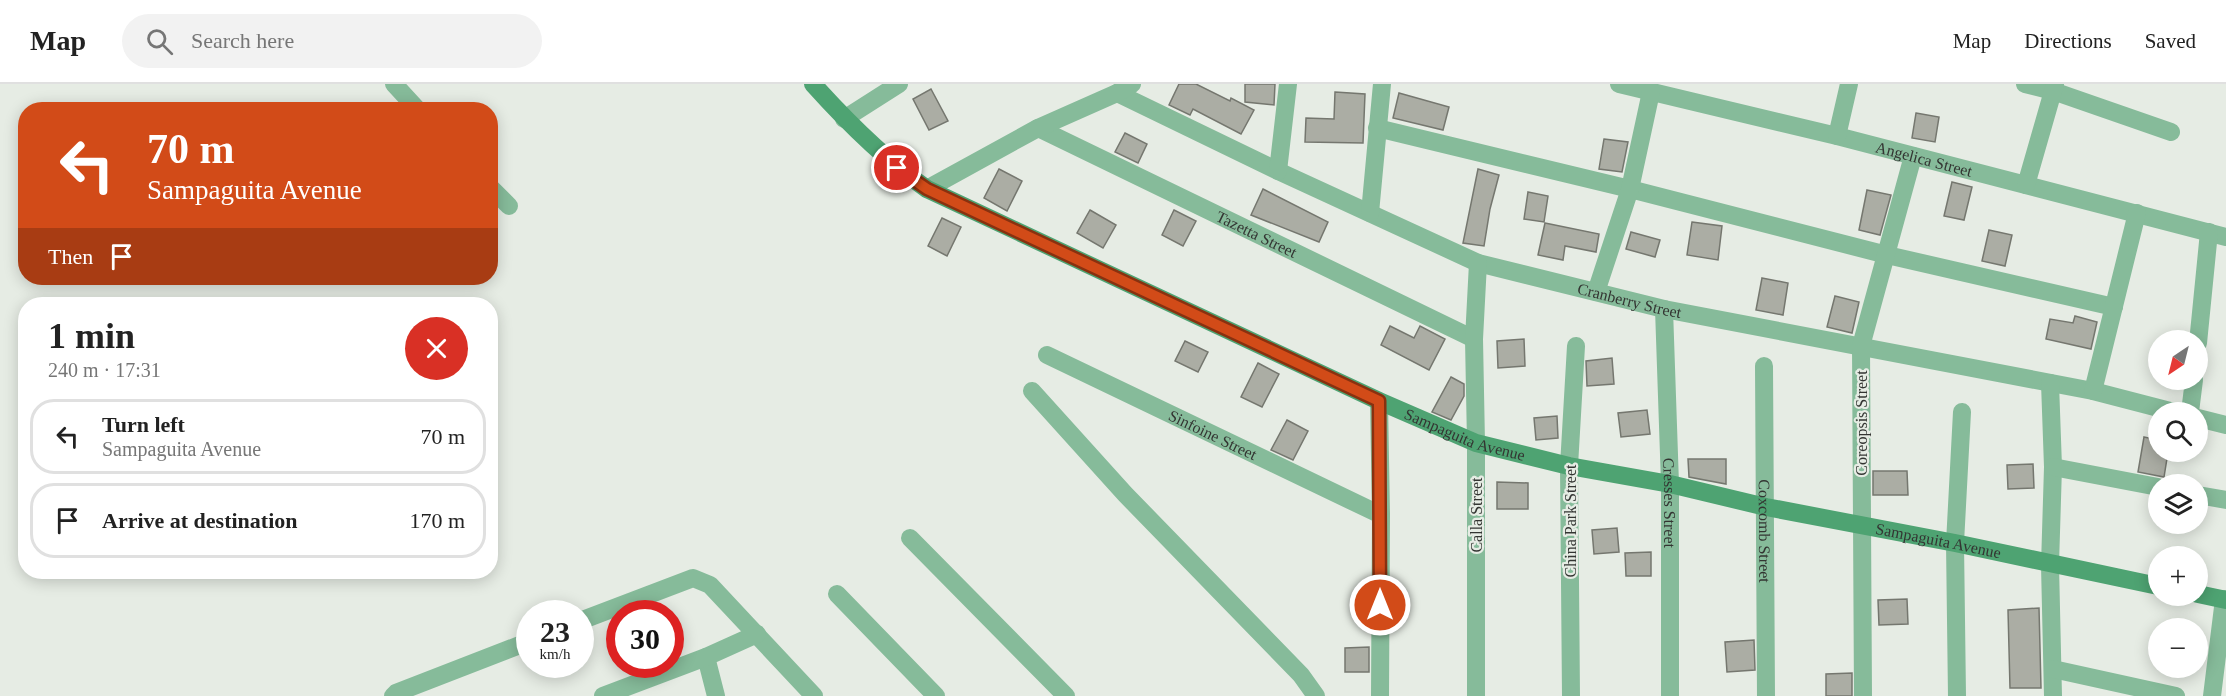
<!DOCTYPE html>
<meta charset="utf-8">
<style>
:root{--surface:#fff;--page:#f2f2f2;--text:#222;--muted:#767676;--line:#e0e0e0}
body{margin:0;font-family:Georgia,serif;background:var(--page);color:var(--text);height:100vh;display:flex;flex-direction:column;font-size:22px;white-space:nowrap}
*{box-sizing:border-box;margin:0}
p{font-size:20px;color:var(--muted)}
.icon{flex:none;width:33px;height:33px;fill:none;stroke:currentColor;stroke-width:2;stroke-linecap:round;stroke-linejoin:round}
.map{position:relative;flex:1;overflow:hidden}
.panel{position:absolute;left:18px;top:213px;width:480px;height:282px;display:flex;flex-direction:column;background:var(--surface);border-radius:24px;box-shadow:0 3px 15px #0003}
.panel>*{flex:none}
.hud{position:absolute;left:18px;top:18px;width:480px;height:183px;border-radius:24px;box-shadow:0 3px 15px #0003;background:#d24b18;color:#fff;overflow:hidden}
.needle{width:39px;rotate:215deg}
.buttons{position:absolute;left:2148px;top:246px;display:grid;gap:12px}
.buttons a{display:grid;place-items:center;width:60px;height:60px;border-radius:50%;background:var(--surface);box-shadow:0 3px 15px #0003;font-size:30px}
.speed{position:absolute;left:516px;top:516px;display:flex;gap:12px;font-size:30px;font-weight:700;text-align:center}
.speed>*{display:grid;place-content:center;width:78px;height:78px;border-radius:50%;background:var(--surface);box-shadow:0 3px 15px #0003;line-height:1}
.speed small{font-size:15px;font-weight:400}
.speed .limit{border:9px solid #d22;background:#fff;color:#111}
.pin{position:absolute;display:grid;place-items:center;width:51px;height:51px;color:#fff;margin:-26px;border:3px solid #fff;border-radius:50%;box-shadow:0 2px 6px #0007}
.me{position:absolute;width:66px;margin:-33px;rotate:0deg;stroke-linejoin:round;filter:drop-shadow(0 0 4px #0008)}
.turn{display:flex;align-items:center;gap:21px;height:126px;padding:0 30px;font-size:27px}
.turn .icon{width:78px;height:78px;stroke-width:2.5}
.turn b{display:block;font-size:42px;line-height:51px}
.then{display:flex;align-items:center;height:57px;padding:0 30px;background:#0003;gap:12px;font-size:22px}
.round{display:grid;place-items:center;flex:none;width:63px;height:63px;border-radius:32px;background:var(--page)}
.overview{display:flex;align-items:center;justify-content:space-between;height:102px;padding:0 30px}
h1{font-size:36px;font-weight:600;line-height:45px}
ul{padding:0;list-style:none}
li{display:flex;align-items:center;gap:18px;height:75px;margin:0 12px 9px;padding:0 18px;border:3px solid var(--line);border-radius:24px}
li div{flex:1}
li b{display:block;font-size:22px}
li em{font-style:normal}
header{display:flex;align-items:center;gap:36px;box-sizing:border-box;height:84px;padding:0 30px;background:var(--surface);border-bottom:2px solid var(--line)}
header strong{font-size:28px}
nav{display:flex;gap:33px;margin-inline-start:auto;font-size:21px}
.search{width:420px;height:54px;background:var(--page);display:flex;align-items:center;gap:15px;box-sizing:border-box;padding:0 21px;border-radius:33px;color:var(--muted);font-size:22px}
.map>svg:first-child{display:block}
.building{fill:#abada4;stroke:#75776f;stroke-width:1.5}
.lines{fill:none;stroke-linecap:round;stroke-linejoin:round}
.street{stroke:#86bb9a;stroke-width:18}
.secondary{stroke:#4ea372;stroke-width:18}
.route-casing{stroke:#883110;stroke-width:15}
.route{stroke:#d24b18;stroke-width:10}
.labels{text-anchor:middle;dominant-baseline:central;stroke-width:4.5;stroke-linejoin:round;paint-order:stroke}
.street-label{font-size:16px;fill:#333532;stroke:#e6ece4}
</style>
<header>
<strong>Map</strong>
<div class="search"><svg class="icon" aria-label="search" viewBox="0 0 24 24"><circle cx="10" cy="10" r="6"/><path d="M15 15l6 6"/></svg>Search here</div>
<nav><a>Map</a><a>Directions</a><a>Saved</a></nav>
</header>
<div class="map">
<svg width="2226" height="612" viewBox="0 0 2226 612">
<rect width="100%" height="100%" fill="#e6ece4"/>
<!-- building -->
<g class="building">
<polygon points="1179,0 1196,0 1230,17 1231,14 1254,26 1241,50 1193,25 1190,31 1169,21"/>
<polygon points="1245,0 1275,0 1274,21 1245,18"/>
<polygon points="931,5 948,37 929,46 913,15"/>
<polygon points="1335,8 1365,10 1363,59 1305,58 1306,34 1334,35"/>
<polygon points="1399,9 1449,23 1443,46 1393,34"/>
<polygon points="1916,29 1939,33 1935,58 1912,54"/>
<polygon points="1125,49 1147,60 1138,79 1115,68"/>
<polygon points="1604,55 1628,58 1622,88 1599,85"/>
<polygon points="999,85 1022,97 1007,127 984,114"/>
<polygon points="1478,85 1499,91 1490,125 1484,162 1463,159"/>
<polygon points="1952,98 1972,103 1964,136 1944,132"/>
<polygon points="1263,105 1328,138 1319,158 1251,131"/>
<polygon points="1867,106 1891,111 1880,151 1859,146"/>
<polygon points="1528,108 1548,112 1544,138 1524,135"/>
<polygon points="1090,126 1116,141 1103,164 1077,149"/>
<polygon points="1174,126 1196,137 1183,162 1162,151"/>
<polygon points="942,134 961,143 947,172 928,162"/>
<polygon points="1692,138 1722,142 1718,176 1687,171"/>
<polygon points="1545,139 1599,150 1596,168 1565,162 1563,176 1538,171"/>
<polygon points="1989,146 2012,151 2005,182 1982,177"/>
<polygon points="1631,148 1660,156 1655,173 1626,165"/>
<polygon points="1762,194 1788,199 1783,231 1756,226"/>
<polygon points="1835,212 1859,218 1852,249 1827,243"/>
<polygon points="2075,232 2097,238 2091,265 2046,255 2050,235 2073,239"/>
<polygon points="1390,242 1414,254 1420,242 1445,255 1429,286 1381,261"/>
<polygon points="1524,255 1525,282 1498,284 1497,257"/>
<polygon points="1185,257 1208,268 1198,288 1175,277"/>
<polygon points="1612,274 1614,300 1587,302 1586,277"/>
<polygon points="1258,279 1279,290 1262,323 1241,313"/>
<polygon points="1451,293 1464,300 1464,312 1451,336 1432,328"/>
<polygon points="1647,326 1650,350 1621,353 1618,329"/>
<polygon points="1557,332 1558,354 1536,356 1534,334"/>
<polygon points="1287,336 1308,347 1293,376 1271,366"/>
<polygon points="2144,353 2158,356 2158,368 2168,368 2164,393 2138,388"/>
<polygon points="1688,375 1726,375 1726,400 1689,393"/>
<polygon points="2033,380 2034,404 2008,405 2007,381"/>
<polygon points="1873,387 1907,387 1908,411 1873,411"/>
<polygon points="1497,398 1528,399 1528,425 1497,425"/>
<polygon points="1617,444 1619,468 1594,470 1592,446"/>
<polygon points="1651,468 1651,492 1626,492 1625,469"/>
<polygon points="1907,515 1908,540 1879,541 1878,516"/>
<polygon points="2039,524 2041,604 2010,604 2008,526"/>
<polygon points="1754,556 1755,586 1727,588 1725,558"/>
<polygon points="1369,563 1369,588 1345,588 1345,564"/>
<polygon points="1852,589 1852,612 1826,612 1826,590"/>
</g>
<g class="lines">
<!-- street -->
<g class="street">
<polyline points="394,0 418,26"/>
<path id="s1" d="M1619,0L1837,52L2226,153"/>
<polyline points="2025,0 2053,7 2171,48"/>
<path id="s2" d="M1117,9L1278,87L1478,179L1664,225L2093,307L2174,328"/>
<polyline points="844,35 899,0"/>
<path id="s3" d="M1038,44L1474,255"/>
<polyline points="1377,44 1630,105 1887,171 2114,223"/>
<polyline points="1837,52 1849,0"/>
<polyline points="1278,87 1288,0"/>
<polyline points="2026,101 2055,0"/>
<polyline points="490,103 509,122"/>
<polyline points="927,105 1038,44 1117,9 1132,0"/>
<polyline points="1370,129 1382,0"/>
<polyline points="1596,208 1630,105 1651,8"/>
<path id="s4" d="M1664,225L1670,400V612"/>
<polyline points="2198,259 2209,148"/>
<path id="s5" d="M1047,271L1381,431"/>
<path id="s6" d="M1764,282L1766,612"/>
<polyline points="2050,299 2053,383 2050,481 2053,612"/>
<polyline points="1032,307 1125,410 1301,591 1316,612"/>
<polyline points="2093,307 2137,129"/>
<polyline points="1379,317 1381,431 1380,612"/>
<polyline points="2190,328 2194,296"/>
<polyline points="2198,334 2226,341"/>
<polyline points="2053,383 2158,403"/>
<polyline points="2198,411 2226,416"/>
<polyline points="910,454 1066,612"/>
<polyline points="837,510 936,612"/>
<polyline points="580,537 693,494 710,501 814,612"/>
<polyline points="706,573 716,612"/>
<polyline points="2053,585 2176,612"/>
<polyline points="393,612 396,609 530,557"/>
<polyline points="603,612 706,573 757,550"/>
<polyline points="1476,612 1476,359 1474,255 1478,179"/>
<polyline points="1571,612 1569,382 1576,262"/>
<polyline points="1863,612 1861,262 1913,72"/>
<polyline points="1957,612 1955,459 1962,328"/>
<polyline points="2212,612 2224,515"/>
</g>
<!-- secondary -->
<g class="secondary">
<path id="s7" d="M813,0C848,39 884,75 927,105L1379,317L1476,359L1569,382L1670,400L1766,423L1955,459L2158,502"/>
<polyline points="2198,510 2226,516"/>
</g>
</g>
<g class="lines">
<!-- route casing -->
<g class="route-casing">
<polyline id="route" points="897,84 927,105 1379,317 1380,521"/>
</g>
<!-- route -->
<use href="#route" class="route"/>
</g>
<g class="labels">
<!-- street labels -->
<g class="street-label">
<text stroke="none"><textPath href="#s1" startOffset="314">Angelica Street</textPath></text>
<text stroke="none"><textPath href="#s3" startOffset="243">Tazetta Street</textPath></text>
<text stroke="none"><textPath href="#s2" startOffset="555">Cranberry Street</textPath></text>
<text transform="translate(1861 339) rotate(-90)">Coreopsis Street</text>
<text stroke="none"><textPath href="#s7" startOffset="747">Sampaguita Avenue</textPath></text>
<text stroke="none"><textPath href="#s5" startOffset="184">Sinfoine Street</textPath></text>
<text stroke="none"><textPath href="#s4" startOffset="194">Cresses Street</textPath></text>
<text transform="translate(1476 431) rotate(-90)">Calla Street</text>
<text transform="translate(1570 437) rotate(-90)">China Park Street</text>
<text stroke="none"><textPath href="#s6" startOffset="165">Coxcomb Street</textPath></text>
<text stroke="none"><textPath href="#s7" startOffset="1233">Sampaguita Avenue</textPath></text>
</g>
</g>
</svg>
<div class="buttons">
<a><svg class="needle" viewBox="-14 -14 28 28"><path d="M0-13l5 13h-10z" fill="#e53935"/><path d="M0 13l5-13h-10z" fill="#767676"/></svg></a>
<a><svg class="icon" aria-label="search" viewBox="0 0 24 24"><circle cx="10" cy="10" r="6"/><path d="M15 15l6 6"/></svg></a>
<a><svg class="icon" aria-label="layers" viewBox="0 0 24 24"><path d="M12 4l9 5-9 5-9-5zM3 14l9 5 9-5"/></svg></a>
<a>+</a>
<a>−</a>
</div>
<div class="speed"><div>23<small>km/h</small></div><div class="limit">30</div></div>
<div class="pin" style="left:897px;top:84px;background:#d93025"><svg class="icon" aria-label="arrive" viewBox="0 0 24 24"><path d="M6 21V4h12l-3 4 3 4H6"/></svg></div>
<svg class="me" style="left:1380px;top:521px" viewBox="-20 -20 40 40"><circle r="17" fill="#d24b18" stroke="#fff" stroke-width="3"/><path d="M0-11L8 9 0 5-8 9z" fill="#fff"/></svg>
<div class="hud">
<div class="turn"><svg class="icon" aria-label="left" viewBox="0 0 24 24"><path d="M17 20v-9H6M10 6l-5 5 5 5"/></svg><div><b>70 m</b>Sampaguita Avenue</div></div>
<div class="then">Then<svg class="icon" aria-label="arrive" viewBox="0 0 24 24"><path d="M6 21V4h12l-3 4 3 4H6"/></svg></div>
</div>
<section class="panel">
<div class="overview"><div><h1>1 min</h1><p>240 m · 17:31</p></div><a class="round" style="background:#d93025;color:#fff"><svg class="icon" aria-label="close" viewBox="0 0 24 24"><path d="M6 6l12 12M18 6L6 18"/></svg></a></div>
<ul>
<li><svg class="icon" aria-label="left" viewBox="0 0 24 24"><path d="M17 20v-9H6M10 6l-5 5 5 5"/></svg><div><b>Turn left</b><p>Sampaguita Avenue</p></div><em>70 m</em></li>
<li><svg class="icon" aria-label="arrive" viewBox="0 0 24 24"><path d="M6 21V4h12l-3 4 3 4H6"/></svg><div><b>Arrive at destination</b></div><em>170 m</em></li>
</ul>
</section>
</div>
